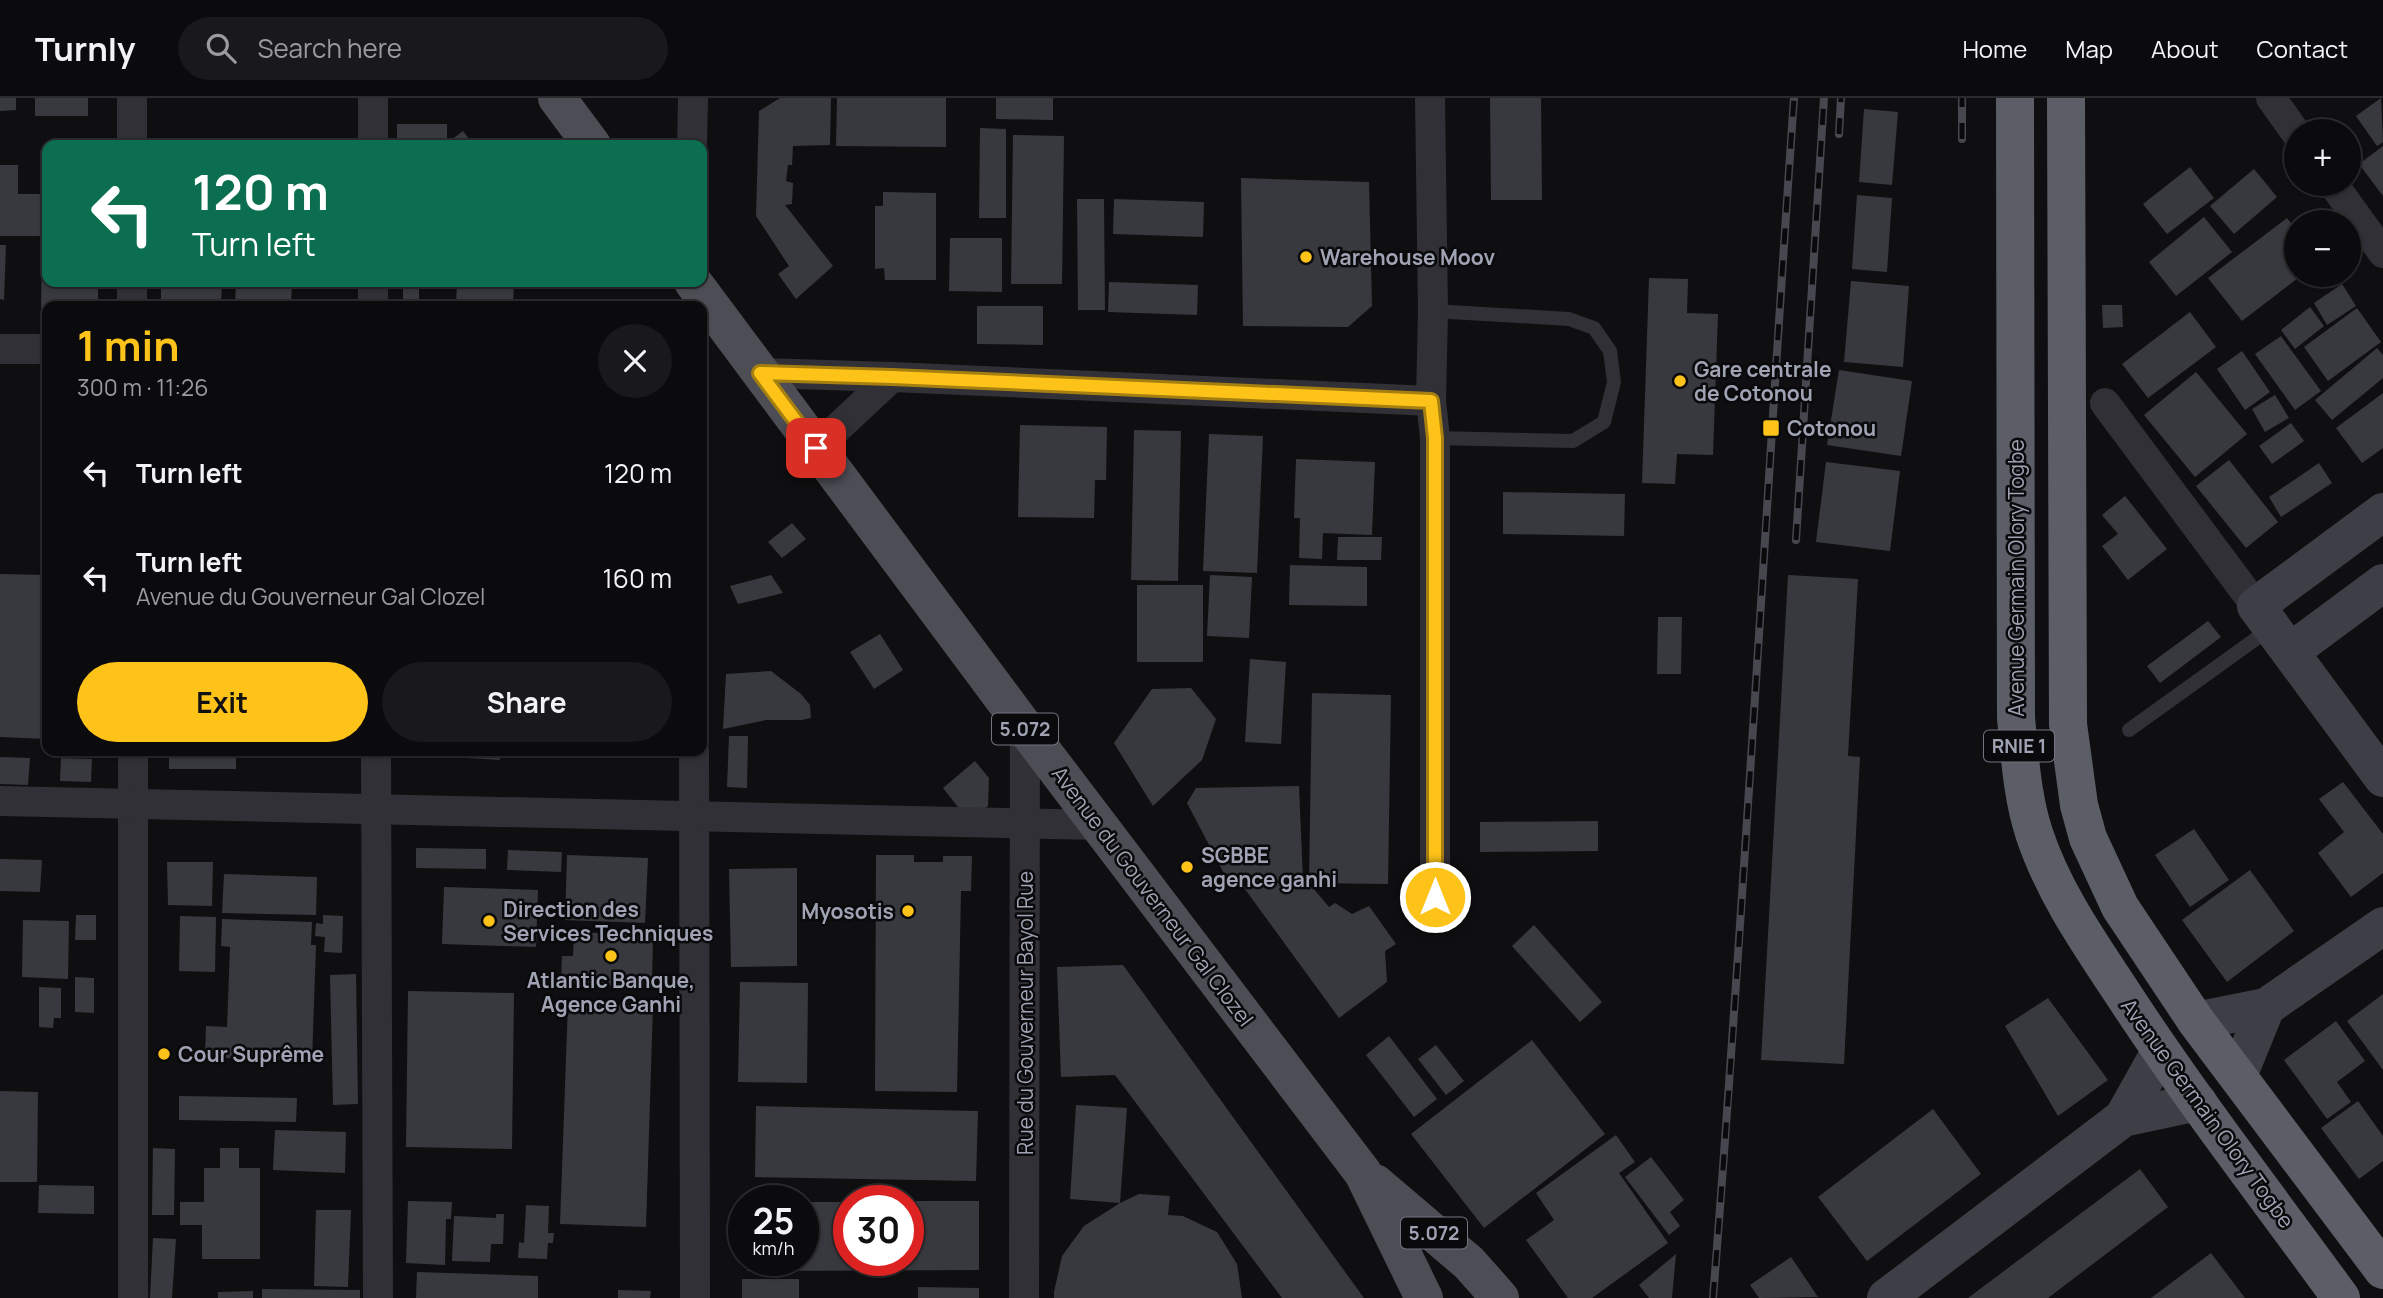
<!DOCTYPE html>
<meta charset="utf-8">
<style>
:root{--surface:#0b0b0d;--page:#19191b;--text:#f1f3f6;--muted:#9a9b9d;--line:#2b2b2e;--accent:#fec319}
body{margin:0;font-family:Manrope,sans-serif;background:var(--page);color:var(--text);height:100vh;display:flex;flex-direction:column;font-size:26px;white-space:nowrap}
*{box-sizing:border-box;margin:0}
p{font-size:23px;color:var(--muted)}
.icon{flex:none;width:38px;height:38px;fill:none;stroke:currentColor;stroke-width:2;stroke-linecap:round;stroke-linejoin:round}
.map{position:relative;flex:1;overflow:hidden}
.details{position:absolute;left:42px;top:203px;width:665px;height:455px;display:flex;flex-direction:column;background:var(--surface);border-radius:14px;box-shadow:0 2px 5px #0004,0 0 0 2px var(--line)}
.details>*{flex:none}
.banner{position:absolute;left:42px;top:42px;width:665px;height:147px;border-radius:14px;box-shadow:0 2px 5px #0004,0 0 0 2px var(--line);background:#0b6e4f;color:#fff;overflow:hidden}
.buttons{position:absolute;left:2284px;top:21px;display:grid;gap:14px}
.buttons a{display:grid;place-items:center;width:77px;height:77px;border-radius:50%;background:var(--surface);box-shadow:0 2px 5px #0004,0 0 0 2px var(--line);font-size:35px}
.speed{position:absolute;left:728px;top:1087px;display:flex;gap:14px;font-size:35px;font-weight:700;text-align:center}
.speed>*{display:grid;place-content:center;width:91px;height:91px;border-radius:50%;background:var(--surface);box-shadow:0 2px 5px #0004,0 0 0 2px var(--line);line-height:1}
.speed small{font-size:18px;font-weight:400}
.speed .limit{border:10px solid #d22;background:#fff;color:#111}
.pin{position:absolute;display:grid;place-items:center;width:60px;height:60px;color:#fff;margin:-30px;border-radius:14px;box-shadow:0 4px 10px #0006}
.me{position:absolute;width:77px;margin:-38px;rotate:0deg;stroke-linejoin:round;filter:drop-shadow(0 0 5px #0008)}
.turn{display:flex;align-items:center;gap:24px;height:147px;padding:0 35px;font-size:32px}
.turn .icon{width:91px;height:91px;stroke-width:2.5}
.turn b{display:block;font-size:49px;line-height:60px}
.round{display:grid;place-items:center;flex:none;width:74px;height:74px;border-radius:37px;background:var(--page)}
.head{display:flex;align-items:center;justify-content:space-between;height:119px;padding:0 35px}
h1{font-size:42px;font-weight:700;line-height:52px;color:var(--accent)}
.cta{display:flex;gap:14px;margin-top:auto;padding:14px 35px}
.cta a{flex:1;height:80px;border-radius:42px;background:var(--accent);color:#111;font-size:28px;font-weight:700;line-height:80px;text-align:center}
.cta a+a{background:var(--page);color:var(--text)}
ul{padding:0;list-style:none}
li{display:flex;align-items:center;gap:21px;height:105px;padding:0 35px}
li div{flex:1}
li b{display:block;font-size:26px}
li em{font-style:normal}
header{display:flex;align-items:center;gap:42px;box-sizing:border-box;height:98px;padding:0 35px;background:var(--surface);border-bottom:2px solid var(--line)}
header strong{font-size:33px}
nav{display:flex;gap:38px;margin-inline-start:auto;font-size:24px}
.search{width:490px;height:63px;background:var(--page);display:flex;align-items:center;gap:18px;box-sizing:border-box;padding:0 24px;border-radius:38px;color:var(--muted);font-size:26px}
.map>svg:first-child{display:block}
.building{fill:#38393f}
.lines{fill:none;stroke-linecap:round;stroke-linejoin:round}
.lane{stroke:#303036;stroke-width:14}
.street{stroke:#303036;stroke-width:30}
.secondary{stroke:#3e3f46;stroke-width:38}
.primary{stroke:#4c4d55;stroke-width:38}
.highway{stroke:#5c5e67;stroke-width:38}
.rail-casing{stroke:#47484f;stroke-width:8}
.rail{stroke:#0a0a0c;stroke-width:5;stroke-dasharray:16;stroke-linecap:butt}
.route-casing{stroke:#a57f10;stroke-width:18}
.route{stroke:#fec319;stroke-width:12}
.poi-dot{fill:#fec319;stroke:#0a0a0c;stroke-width:2.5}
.labels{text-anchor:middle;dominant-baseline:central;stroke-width:5;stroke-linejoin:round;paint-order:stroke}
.shield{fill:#0a0a0c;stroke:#727581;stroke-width:2}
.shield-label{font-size:19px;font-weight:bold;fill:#9fa3b3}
.poi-label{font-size:21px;font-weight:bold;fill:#9fa3b3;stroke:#0a0a0c;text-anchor:start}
.street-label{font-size:21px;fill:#9fa3b3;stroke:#0a0a0c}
</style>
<header>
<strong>Turnly</strong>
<div class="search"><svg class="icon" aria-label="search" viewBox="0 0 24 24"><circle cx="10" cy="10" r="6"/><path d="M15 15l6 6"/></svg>Search here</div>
<nav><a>Home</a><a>Map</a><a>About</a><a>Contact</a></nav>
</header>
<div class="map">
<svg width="2383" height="1200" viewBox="0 0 2383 1200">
<rect width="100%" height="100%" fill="#0f0f11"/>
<!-- building -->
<g class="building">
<polygon points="0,0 16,0 16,12 0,13"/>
<rect x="35" y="0" width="53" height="18"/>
<polygon points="780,0 831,0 830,47 793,48 792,67 788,67 786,83 793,85 792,106 785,107 833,168 796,201 778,176 789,168 756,118 759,13"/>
<polygon points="837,0 946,0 946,49 836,48"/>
<polygon points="996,0 1053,0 1053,22 996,21"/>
<polygon points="1490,0 1541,0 1542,102 1491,102"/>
<polygon points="2381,0 2383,44 2377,48 2356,18"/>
<polygon points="1864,11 1898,14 1892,87 1859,84"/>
<rect x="397" y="26" width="50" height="21"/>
<polygon points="980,30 1006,31 1006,120 979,120"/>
<polygon points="463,33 474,47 450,47 450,43"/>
<polygon points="1013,37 1064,38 1062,186 1011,186"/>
<polygon points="2383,48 2383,98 2359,66"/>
<polygon points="0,67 18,67 18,96 43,96 43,138 0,138"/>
<polygon points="2190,69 2214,100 2167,136 2143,106"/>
<polygon points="2254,71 2277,99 2234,136 2210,108"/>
<polygon points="1241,80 1369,84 1372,208 1348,229 1243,228"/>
<polygon points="883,94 936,95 936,182 885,182 884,170 875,171 875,108 883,108"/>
<polygon points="1857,97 1892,100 1887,174 1852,171"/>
<polygon points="1077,101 1104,101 1105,212 1078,212"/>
<polygon points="1114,101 1204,104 1203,139 1113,136"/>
<polygon points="2204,119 2232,154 2176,198 2149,164"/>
<polygon points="2287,120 2296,132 2296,177 2302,177 2242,223 2208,180"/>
<polygon points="950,140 1002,140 1002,194 949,193"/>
<polygon points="42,143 47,143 47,184 98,184 98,208 47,208 47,212 41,212"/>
<polygon points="0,147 6,147 4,202 0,201"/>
<polygon points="1649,180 1688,181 1687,215 1718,216 1713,357 1677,356 1675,386 1642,385"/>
<polygon points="1851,183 1909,188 1903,269 1844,264"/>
<polygon points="161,184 222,184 221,208 161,208"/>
<polygon points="236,184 292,184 291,208 235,208"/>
<rect x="403" y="184" width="16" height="24"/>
<polygon points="457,184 514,184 513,208 456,208"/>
<polygon points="1109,184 1198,187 1197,217 1108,214"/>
<polygon points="2342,186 2356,208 2327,227 2314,205"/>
<polygon points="2102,207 2122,207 2123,229 2103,230"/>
<polygon points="977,208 1043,208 1043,247 977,246"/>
<polygon points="2310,209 2324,228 2295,251 2281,232"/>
<polygon points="2357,210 2381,244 2328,283 2304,249"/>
<polygon points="2190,214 2216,249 2148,300 2122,266"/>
<polygon points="2281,238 2321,293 2295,312 2255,256"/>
<polygon points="2377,250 2383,257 2383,280 2332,322 2315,302"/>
<polygon points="2242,253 2270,294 2245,312 2217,271"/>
<polygon points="1839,272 1912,283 1901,358 1827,347"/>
<polygon points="2196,274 2247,336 2195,379 2144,317"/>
<polygon points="2383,295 2383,350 2362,365 2336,330"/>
<polygon points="2275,297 2289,320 2265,334 2252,311"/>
<polygon points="2291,325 2304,343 2272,366 2259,348"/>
<polygon points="1020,327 1107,329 1106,382 1095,382 1094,420 1018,419"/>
<polygon points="1134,332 1181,333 1178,483 1131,482"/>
<polygon points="1209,336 1263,338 1257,475 1203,473"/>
<polygon points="1296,361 1375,364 1372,437 1323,435 1322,461 1299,460 1300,420 1294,420"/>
<polygon points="2229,362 2278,424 2246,450 2196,388"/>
<polygon points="1826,364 1900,373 1890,453 1816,444"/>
<polygon points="2319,365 2332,385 2281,419 2269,399"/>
<polygon points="1503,394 1625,396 1624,438 1503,436"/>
<polygon points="2125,398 2167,451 2128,482 2102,448 2118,436 2102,417"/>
<polygon points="792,425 806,441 782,460 768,444"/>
<polygon points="1338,439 1382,439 1381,462 1337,462"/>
<polygon points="1290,467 1367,469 1367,508 1289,507"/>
<polygon points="0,476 47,477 46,641 0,639"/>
<polygon points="771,477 783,495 738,506 730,488"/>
<polygon points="1210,477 1252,479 1249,540 1207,538"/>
<polygon points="1788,477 1858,481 1848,658 1860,659 1844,966 1761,962"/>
<rect x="1137" y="487" width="66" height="77"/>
<polygon points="1658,519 1682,519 1681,576 1657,576"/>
<polygon points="2208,523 2221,539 2160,585 2147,568"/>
<polygon points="880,536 903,572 874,591 850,554"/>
<polygon points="1250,561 1286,564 1281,646 1245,644"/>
<polygon points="771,573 801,596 810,607 811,620 802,622 766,622 723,631 726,576"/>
<polygon points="1191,590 1216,621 1202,662 1153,708 1114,645 1152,591"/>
<polygon points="1312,595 1391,597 1388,786 1309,785"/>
<polygon points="729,638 748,638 747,690 727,689"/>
<rect x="169" y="653" width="67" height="18"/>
<polygon points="416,653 500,653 500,662 415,657"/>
<polygon points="526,653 622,653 622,660 526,659"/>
<polygon points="0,659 30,660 28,687 0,686"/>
<polygon points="61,660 92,661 91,684 60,683"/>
<polygon points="975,663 989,680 988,708 969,723 943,690"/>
<polygon points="2343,684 2383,736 2383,775 2351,799 2318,755 2344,734 2319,701"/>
<polygon points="1299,688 1303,782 1229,785 1187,705 1196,690"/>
<polygon points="1598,723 1598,753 1480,754 1480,724"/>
<polygon points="2194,731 2229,782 2190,809 2155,757"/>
<polygon points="416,750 486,751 486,771 416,770"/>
<polygon points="508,752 562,754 561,774 507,772"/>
<polygon points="567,757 648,760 645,825 565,822"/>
<polygon points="876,757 914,757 914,764 943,764 943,758 972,758 971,793 961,793 957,994 875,993"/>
<polygon points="0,761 42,762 40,794 0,793"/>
<polygon points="167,764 213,764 212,808 168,807"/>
<polygon points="797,770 797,868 731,869 729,771"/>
<polygon points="2250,772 2294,833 2227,884 2182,822"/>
<polygon points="224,776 317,779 316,817 222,815"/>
<polygon points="1307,783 1329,809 1335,805 1352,816 1369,808 1396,846 1385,853 1387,884 1339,920 1242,787"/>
<polygon points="444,789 538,792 536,849 442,846"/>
<polygon points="76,817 96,817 96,842 75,842"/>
<polygon points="323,817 343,818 342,855 324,854 325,839 315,838 316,825 323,826"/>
<polygon points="180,818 216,819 215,874 179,873"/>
<polygon points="222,821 312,824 311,847 316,847 312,963 205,959 206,928 227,929 230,849 221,848"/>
<polygon points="23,822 69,823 68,881 22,879"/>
<polygon points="1534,827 1602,904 1580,924 1512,848"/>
<polygon points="574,834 653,837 652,889 561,885 562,858 573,858"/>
<polygon points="1123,867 1364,1200 1282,1200 1115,977 1061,979 1057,869"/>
<polygon points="356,876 358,1006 333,1007 330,877"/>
<polygon points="75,879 94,880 94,915 75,914"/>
<polygon points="740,884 808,885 807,985 738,984"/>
<polygon points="39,889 61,890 61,920 54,920 53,930 39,929"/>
<polygon points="408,893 514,895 512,1051 406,1049"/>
<polygon points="2383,896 2383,972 2347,923"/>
<polygon points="2048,900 2108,982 2058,1018 2005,928"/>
<polygon points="568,905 653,908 646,1129 560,1126"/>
<polygon points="2336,923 2365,963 2337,984 2351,1004 2327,1021 2284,962"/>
<polygon points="1389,938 1437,1001 1414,1019 1366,957"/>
<polygon points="1532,942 1605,1036 1484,1130 1411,1036"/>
<polygon points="1436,947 1464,983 1446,997 1418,961"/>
<polygon points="0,993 38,994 37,1084 0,1084"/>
<polygon points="179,998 297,1000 296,1024 179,1022"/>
<polygon points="2358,1003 2383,1038 2383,1063 2359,1081 2321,1030"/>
<polygon points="1076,1007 1127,1010 1120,1105 1139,1096 1170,1098 1168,1117 1183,1118 1217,1134 1237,1166 1242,1200 1054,1200 1054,1194 1062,1158 1084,1128 1120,1105 1070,1101"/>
<polygon points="756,1008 978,1013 976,1083 755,1079"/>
<polygon points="1933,1011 1981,1076 1867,1163 1818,1099"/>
<polygon points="275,1032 346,1034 345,1075 273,1072"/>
<polygon points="1616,1037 1635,1064 1619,1075 1668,1145 1592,1200 1568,1200 1526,1142 1554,1122 1536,1095"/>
<polygon points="153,1050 175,1051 174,1117 152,1117"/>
<polygon points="220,1050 239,1050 239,1070 260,1070 260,1161 202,1161 202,1127 180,1127 180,1104 204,1104 204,1070 220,1070"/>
<polygon points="1651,1059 1684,1102 1670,1114 1680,1128 1669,1137 1625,1079"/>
<polygon points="2140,1071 2168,1109 2048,1200 1968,1200"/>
<polygon points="39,1087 94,1088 94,1116 38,1115"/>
<polygon points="408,1103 452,1104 451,1121 446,1121 445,1167 406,1165"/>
<polygon points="908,1103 979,1103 979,1172 747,1173 747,1162 803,1162 803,1104 849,1104 849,1162 908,1162"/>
<polygon points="526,1107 549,1108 548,1135 554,1135 553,1145 548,1145 547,1161 518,1160 519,1144 524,1145"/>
<polygon points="316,1112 351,1112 348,1189 314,1188"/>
<polygon points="496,1116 504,1116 503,1146 491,1146 490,1164 452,1163 454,1118 496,1120"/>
<polygon points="153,1140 176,1141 172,1200 150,1200"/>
<polygon points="2211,1155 2245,1200 2151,1200"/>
<polygon points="1676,1156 1672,1200 1649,1200 1639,1187"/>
<polygon points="1791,1159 1818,1199 1759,1200 1750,1187"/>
<polygon points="417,1174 538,1178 538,1200 416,1200"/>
<rect x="742" y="1181" width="57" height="19"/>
<polygon points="918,1189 979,1190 979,1200 918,1200"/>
<polygon points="262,1191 360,1192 360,1200 262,1200"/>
<polygon points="618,1192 651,1193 650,1200 618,1200"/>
<polygon points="253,1193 253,1200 218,1200 218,1194"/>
</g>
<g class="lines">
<!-- lane -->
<g class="lane">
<polyline points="1433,213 1569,221 1594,230 1610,253 1614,284 1604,324 1573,343 1435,340"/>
<polyline points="2129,632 2271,530"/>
</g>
<!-- street -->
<g class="street">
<polyline points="132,0 132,47"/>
<polyline points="373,0 373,47"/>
<polyline points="1430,0 1433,213 1431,303 1435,340 1435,799"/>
<polyline points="2271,0 2296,35"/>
<polyline points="692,47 693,0"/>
<polyline points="2333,86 2383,155"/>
<polyline points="132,184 132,208"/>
<polyline points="373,184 373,208"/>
<polyline points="0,251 47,251"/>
<polyline points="760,275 892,279 1431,303"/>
<polyline points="2105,305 2256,508"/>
<polyline points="816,350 892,279"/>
<polyline points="133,653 133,1200"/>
<polyline points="376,653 378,1200"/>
<polyline points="694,653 695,1200"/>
<polyline points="0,703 1099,727"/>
<polyline points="1024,1200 1025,630"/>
</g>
<!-- secondary -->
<g class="secondary">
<polyline points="2383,414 2256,508 2383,680"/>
<polyline points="2290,554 2383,485"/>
<polyline points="2196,923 2266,909 2383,828"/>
<polyline points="2238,978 2266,909"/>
<polyline points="2123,1020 2198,1004"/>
<polyline points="1886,1200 2123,1020 2160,954"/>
</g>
<!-- primary -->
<g class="primary">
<polyline points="557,0 592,47"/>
<polyline points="693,184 1025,630 1363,1075 1424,1200"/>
<polyline points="1375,1085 1469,1165 1500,1200"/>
</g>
<!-- highway -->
<g class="highway">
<path d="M2015,0L2016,620C2020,659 2022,698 2034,735C2053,793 2088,843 2121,893C2190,999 2267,1098 2341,1200"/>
<polyline points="2066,0 2068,626 2079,707 2088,740 2120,809 2196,923 2383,1172"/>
</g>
<!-- rail casing -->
<g class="rail-casing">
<g id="rail">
<polyline points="1839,36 1841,0"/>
<polyline points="1962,41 1962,0"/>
<polyline points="1796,442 1824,0"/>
<path d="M1713,1200C1745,800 1766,400 1794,0"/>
</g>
</g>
<!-- rail -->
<use href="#rail" class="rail"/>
</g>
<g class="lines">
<!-- route casing -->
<g class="route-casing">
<polyline id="route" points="816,350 760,275 892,279 1431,303 1435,340 1435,799"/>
</g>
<!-- route -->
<use href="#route" class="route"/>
</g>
<!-- markers -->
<g class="poi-dot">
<circle cx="1306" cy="159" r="7"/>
<circle cx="1680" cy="283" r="7"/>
<rect x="1762" y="321" width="18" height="18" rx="3.5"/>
<circle cx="1187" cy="769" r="7"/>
<circle cx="908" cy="813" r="7"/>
<circle cx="489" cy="823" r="7"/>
<circle cx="611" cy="858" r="7"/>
<circle cx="164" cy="956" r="7"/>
</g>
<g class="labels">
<!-- shield labels -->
<g class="shield">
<rect x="992" y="615.5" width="66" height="31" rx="5"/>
<rect x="1984" y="632.5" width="70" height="31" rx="5"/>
<rect x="1401" y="1119.5" width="66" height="31" rx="5"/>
</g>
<g class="shield-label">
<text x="1025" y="631">5.072</text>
<text x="2019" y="648">RNIE 1</text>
<text x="1434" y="1135">5.072</text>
</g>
<!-- poi labels -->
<g class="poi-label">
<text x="1320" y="159">Warehouse Moov</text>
<text x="1694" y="271">Gare centrale<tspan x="1694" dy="24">de Cotonou</tspan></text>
<text x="1787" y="330">Cotonou</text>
<text x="1201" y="757">SGBBE<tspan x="1201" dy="24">agence ganhi</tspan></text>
<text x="503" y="811">Direction des<tspan x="503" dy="24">Services Techniques</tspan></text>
<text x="894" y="813" text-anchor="end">Myosotis</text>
<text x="611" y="882" text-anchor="middle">Atlantic Banque,<tspan x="611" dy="24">Agence Ganhi</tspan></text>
<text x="178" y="956">Cour Suprême</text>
</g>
<!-- street labels -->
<g class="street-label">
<text transform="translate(2016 480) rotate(-90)">Avenue Germain Olory Togbe</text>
<text transform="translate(1153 798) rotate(53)">Avenue du Gouverneur Gal Clozel</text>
<text transform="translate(1025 915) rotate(-90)">Rue du Gouverneur Bayol Rue</text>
<text transform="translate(2208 1015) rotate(54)">Avenue Germain Olory Togbe</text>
</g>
</g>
</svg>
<div class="buttons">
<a>+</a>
<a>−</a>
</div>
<div class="speed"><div>25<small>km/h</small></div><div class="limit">30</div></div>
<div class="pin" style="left:816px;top:350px;background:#d93025"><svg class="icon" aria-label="arrive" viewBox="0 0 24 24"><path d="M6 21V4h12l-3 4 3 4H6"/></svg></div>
<svg class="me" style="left:1435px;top:799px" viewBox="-20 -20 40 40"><circle r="17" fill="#fec319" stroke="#fff" stroke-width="3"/><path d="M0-11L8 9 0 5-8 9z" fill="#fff"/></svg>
<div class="banner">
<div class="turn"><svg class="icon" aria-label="left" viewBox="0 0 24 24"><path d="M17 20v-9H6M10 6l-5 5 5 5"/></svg><div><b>120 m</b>Turn left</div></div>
</div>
<section class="details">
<div class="head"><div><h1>1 min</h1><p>300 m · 11:26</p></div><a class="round"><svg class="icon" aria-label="close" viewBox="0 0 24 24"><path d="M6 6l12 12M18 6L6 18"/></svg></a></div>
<ul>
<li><svg class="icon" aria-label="left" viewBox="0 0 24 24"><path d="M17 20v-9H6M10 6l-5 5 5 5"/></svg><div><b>Turn left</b></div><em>120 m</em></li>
<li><svg class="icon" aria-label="left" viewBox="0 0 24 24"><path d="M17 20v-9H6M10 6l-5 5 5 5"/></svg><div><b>Turn left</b><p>Avenue du Gouverneur Gal Clozel</p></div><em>160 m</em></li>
</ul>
<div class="cta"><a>Exit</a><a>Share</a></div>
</section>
</div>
